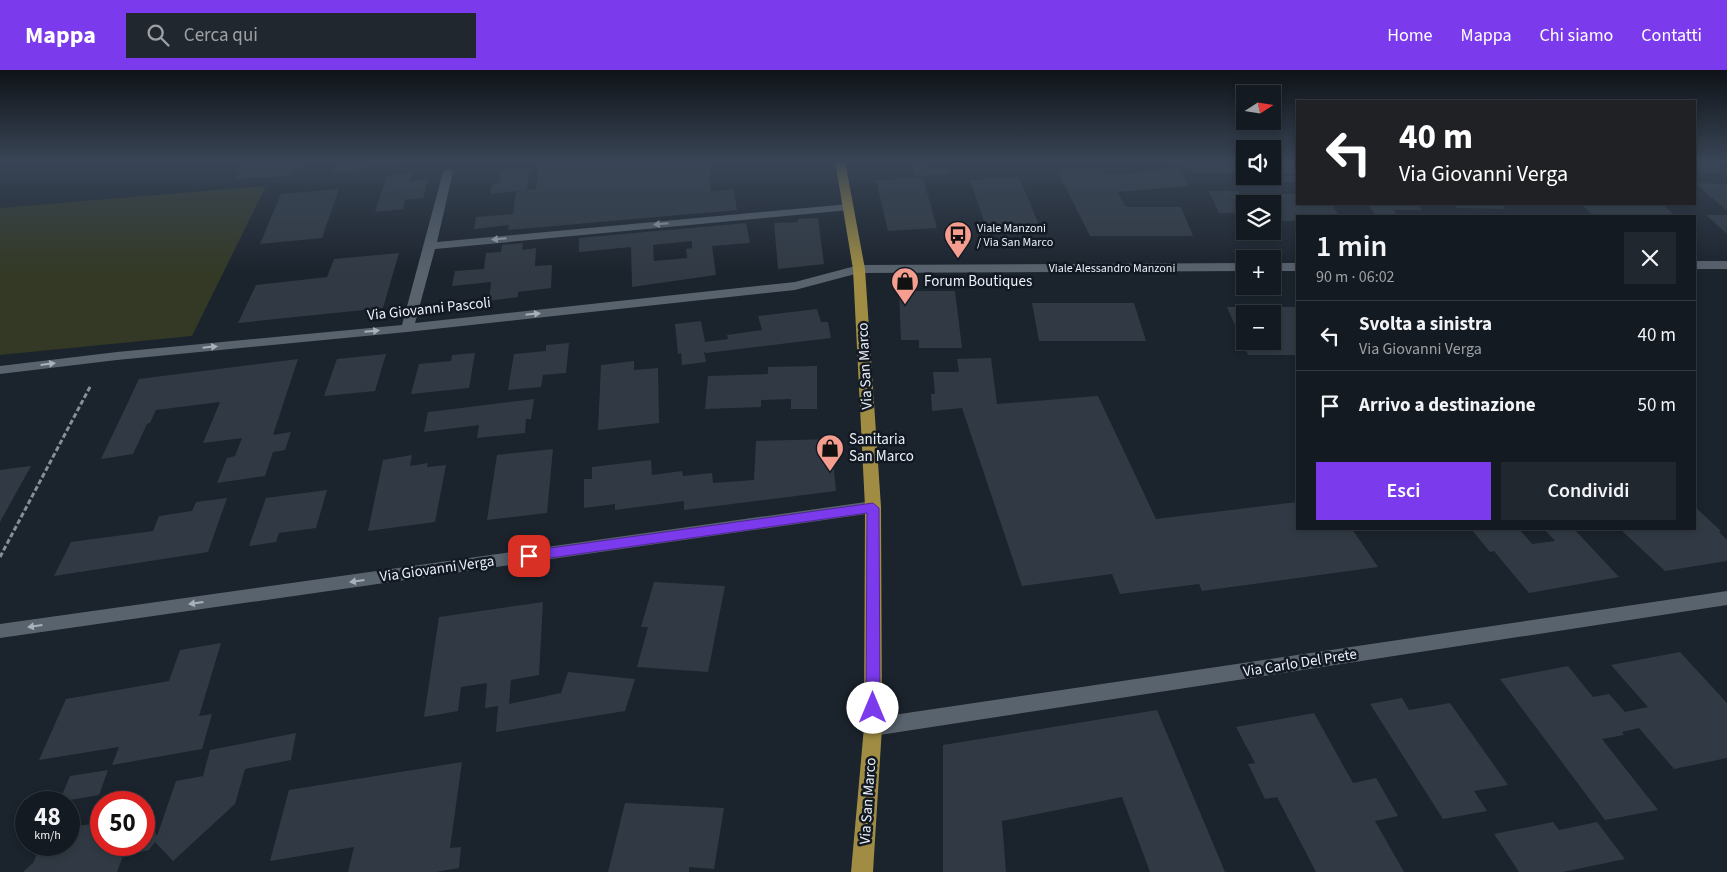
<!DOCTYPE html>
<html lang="it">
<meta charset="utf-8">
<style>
:root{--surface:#141a21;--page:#21272e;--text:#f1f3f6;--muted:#9da1a5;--line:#33383f;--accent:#7c3aed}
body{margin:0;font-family:"Source Sans 3",sans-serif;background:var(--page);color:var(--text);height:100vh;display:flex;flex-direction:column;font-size:19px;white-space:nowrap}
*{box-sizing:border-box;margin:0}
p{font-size:16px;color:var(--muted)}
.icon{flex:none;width:28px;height:28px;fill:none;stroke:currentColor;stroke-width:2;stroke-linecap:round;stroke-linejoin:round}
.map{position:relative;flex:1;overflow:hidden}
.side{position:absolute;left:1296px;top:145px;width:400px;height:315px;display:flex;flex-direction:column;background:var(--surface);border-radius:0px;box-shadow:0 2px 8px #0003,0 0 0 1px var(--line)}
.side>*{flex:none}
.guide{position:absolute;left:1296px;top:30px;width:400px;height:105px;border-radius:0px;box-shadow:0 2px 8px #0003,0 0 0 1px var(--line);background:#202124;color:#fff;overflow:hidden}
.needle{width:32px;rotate:78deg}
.tools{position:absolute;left:1236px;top:15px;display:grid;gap:10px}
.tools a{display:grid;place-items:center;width:45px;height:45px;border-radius:0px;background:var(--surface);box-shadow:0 2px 8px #0003,0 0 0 1px var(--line);font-size:25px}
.speed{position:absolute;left:15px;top:721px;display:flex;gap:10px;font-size:25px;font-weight:700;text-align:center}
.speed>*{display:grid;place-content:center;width:65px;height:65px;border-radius:50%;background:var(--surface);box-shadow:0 2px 8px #0003,0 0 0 1px var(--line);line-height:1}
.speed small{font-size:12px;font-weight:400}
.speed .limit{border:8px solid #d22;background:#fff;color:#111}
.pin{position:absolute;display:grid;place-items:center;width:42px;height:42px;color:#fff;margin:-21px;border-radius:10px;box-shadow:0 2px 8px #0006}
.me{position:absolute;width:55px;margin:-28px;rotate:0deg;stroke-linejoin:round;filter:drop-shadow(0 0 4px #0008)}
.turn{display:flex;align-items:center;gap:18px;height:105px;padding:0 20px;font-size:22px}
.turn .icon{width:65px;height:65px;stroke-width:2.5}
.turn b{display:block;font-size:35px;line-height:42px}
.round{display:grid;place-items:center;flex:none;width:52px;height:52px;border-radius:0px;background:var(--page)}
.summary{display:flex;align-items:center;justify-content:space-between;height:85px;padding:0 20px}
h1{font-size:30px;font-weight:600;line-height:38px}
.action{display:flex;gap:10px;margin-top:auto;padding:10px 20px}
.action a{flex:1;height:58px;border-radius:0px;background:var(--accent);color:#fff;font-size:20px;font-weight:600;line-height:58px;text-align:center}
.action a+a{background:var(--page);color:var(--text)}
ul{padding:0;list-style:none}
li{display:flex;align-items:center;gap:15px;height:70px;padding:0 20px;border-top:1px solid var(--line)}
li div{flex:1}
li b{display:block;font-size:19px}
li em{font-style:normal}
header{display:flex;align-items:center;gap:30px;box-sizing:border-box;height:70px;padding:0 25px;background:var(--accent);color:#fff}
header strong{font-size:24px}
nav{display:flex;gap:28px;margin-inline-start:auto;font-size:18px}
.search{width:350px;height:45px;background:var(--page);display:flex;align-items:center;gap:12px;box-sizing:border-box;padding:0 18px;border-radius:0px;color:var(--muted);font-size:19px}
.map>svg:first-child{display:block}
.green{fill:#333924}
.building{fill:#313a44;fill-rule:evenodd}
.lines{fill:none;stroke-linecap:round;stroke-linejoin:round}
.path{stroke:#878e95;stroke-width:3;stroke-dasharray:5 2.5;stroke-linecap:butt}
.minor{fill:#59636e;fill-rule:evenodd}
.major{fill:#a08d43;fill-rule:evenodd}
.oneway{fill:#a9b1b9}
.route{fill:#7c3aed;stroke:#51269a}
.labels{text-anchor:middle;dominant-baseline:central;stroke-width:5;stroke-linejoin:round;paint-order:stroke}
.far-poi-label{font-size:12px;fill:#ebf0f7;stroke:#121923;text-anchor:start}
.far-street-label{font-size:12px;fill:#ebf0f7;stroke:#121923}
.poi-label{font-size:15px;fill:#ebf0f7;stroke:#121923;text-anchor:start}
.street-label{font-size:15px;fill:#ebf0f7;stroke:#121923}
</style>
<header>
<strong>Mappa</strong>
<div class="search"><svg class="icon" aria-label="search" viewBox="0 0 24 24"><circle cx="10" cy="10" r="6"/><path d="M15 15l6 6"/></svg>Cerca qui</div>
<nav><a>Home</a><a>Mappa</a><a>Chi siamo</a><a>Contatti</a></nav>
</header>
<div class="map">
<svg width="1727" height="802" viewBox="0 0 1727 802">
<rect width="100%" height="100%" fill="#1b232c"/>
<!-- green -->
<polygon class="green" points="266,116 192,266 0,285 0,138"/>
<!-- building -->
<g class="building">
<polygon points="247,91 303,91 299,99 293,99 289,106 235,109"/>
<polygon points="337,91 400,91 399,93 369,96 367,99 333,102"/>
<polygon points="539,91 709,91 711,122 734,119 737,140 508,160 509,155 474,159 476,147 513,144 516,121 490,124 492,114 500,113 501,101 530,99 527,120 536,119"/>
<polygon points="910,91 925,91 929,99 946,98 949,103 916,107"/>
<polygon points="1166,91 1245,91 1245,103 1194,103 1185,93 1169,94"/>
<rect x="1272" y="91" width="26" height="12"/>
<polygon points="1695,94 1713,94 1724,103 1701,103 1695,98 1698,98"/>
<polygon points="1103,98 1107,105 1181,99 1188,116 1117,122 1126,137 1181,137 1193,166 1090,166 1057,100"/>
<polygon points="412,103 410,111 428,109 423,128 405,130 403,139 375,142 387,106"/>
<polygon points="1272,106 1298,106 1298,112 1275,112"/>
<polygon points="1019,107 1041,160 988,163 970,110"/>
<polygon points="923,108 937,158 888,161 876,110"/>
<polygon points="1695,113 1727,114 1727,141"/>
<polygon points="339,119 322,168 260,174 281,124"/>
<polygon points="1209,121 1238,121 1239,124 1296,124 1294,121 1298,121 1298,134 1331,134 1338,144 1298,146 1298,151 1272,151 1272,134 1245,134 1245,149 1241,143 1219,143"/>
<polygon points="1368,134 1417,134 1422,140 1394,140 1397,145 1375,145"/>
<polygon points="1453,134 1501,134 1506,139 1457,138"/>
<polygon points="1581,134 1662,134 1676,146 1594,146"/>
<polygon points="1706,145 1727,145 1727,164"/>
<polygon points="818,148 824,194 778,199 774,153 798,152 798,149"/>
<path d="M746,153L750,173L712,176L716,205L632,217L631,177L579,182V168ZM692,171V178L686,179L687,188L654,191L653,175Z"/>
<polygon points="523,173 522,180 536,178 535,196 552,195 551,218 518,222 518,227 489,231 491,212 452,216 455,201 484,199 486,183 501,182 502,175"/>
<polygon points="399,183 383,238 238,253 256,215 327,207 334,189"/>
<polygon points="899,221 955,221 962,278 919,278 919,270 901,270"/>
<polygon points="1032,233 1134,233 1146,271 1039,271"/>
<path d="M1227,237H1298V285H1248ZM1245,244H1272V271H1245Z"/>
<polygon points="817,239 821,252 828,252 831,268 706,283 704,282 706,292 682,295 681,283 678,284 675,254 701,251 705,272 728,269 727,265 762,260 758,246"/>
<polygon points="569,273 566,303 543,305 541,317 508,320 514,284 546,281 546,275"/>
<polygon points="475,283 469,318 411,324 419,294 451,291 452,285"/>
<polygon points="386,284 375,321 324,326 337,289"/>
<polygon points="991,288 997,334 1098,326 1156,449 1298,432 1298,459 1352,459 1378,497 1202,521 1199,514 1120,524 1112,504 1022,516 962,338 932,341 931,324 935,324 933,302 959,302 957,289"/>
<polygon points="298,289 273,365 291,362 285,380 273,382 265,406 217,413 227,388 235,386 242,368 203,373 220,332 156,340 150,353 147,354 133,384 101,389 139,309"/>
<polygon points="634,291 634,300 658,298 659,353 598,360 601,295"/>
<polygon points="817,296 817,339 791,339 791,329 761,330 761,337 705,339 708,306 768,304 768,297"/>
<polygon points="534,329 531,349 526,349 525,363 477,368 479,355 424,362 428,342"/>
<polygon points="831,369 836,421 684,440 684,431 615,440 615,434 584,438 584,409 592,409 592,397 651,390 652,405 682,401 683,406 712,403 713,413 754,410 756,371"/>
<polygon points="553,379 547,443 487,450 497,385"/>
<polygon points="412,385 410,396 428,393 427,397 446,395 435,452 368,461 383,390"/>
<polygon points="31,396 0,452 0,400"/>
<polygon points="327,420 316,458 279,463 276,472 249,476 266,428"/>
<polygon points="227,428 208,482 54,506 71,472 153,461 159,446 192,441 196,432"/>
<polygon points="1695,437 1721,461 1719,462 1727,470 1727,491 1665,501 1620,459 1695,459"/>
<polygon points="1471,459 1519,459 1532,474 1555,471 1544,459 1574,459 1619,507 1529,523 1494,481 1490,482"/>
<polygon points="654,512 725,516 708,602 637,597 648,557 641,557"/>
<polygon points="543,532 539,605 511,610 509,634 561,623 568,602 635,609 625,641 496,662 498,636 485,638 487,613 461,617 458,641 424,647 439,547"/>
<polygon points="221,573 199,646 212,644 202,679 112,695 119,677 39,690 66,629 169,611 180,580"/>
<polygon points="1680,582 1727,633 1727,688 1674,699 1639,658 1622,662 1624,665 1602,669 1658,740 1605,750 1500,609 1568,596 1593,627 1609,624 1625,642 1648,637 1611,595"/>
<polygon points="1402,628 1409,640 1450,633 1508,715 1474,721 1487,741 1443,749 1370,634"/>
<polygon points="1157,640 1225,802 1150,802 1122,727 1002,751 1006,802 943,802 943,675"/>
<polygon points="1314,643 1353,713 1376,708 1398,746 1375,751 1404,802 1316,802 1277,727 1265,729 1248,694 1255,693 1236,657"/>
<polygon points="296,663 291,690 245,699 235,734 173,791 155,772 149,780 123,786 117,802 23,802 33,793 41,775 69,775 69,757 101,753 101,775 144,775 144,758 154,759 157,766 176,711 203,706 210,680"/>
<polygon points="462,692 450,778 461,777 459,798 436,802 348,802 354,777 270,791 289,720"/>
<polygon points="108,700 99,725 59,732 70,706"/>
<polygon points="625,733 724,738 714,799 689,797 689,802 608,802"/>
<polygon points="1553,752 1559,760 1597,752 1625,789 1563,802 1519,802 1494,764"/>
</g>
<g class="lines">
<!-- path -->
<polyline class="path" points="0,487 91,315"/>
<!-- minor -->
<g class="minor">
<polygon points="448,99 453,102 437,172 849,134 854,137 849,140 435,179 415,253 795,212 859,195 1245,193 1245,201 859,203 795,220 407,262 117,290 0,304 0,296 117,282 402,255 443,102"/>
<rect x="1695" y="191" width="32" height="8"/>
<rect x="1272" y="193" width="26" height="8"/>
<polygon points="873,431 878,433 881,437 878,441 873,443 0,568 0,554"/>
<polygon points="1727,521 1727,535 873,666 866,663 864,657 866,651 873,648"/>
</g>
<!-- major -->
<polygon class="major" points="835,91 845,91 865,199 881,437 882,657 873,802 851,802 864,657 865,437 853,199"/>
</g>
<!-- one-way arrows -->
<defs><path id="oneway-solid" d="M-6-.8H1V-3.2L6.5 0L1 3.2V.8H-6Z" transform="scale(1.25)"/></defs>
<g class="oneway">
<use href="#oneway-solid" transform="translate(661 154) rotate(175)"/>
<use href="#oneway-solid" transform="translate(499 169) rotate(175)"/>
<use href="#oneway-solid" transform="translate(533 244) rotate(-6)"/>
<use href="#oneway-solid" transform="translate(372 261) rotate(-5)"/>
<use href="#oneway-solid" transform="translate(210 277) rotate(-6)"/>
<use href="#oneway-solid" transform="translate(48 294) rotate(-7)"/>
<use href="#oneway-solid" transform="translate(357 511) rotate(172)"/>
<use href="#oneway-solid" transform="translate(196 533) rotate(172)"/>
<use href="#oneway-solid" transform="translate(35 556) rotate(172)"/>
</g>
<!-- sky -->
<linearGradient id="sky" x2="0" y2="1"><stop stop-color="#0f1318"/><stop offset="0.45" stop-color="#394556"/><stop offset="1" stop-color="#394556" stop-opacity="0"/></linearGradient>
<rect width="1727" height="204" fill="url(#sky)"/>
<!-- route -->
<polygon class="route" points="873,433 879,438 880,638 878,642 873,644 868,642 866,638 867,443 529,491 525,490 523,486 525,483 529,481"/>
<!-- icons -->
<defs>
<g id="bus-pin" transform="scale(1.4375)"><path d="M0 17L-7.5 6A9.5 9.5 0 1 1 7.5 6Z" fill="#f59d8f" stroke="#121923"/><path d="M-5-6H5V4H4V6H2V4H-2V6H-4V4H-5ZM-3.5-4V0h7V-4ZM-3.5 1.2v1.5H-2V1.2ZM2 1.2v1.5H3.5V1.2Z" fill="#111"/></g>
<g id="shop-pin" transform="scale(1.4375)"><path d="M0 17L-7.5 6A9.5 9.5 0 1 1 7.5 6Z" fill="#f59d8f" stroke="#121923"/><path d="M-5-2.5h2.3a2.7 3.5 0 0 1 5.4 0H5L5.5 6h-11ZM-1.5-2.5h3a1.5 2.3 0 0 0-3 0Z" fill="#111"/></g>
</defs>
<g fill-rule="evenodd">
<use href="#bus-pin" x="958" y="165"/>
<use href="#shop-pin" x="905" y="211"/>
<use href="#shop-pin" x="830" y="378"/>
</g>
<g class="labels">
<!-- far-poi labels -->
<g class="far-poi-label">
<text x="977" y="158">Viale Manzoni<tspan x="977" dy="14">/ Via San Marco</tspan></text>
</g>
<!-- far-street labels -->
<g class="far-street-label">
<text x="1112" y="198">Viale Alessandro Manzoni</text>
</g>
<!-- poi labels -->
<g class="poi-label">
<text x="924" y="211">Forum Boutiques</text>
<text x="849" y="369">Sanitaria<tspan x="849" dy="17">San Marco</tspan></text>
</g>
<!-- street labels -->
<g class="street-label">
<text transform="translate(429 239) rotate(-6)">Via Giovanni Pascoli</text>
<text transform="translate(865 296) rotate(-93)">Via San Marco</text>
<text transform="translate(437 499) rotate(-8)">Via Giovanni Verga</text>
<text transform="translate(1300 593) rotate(-9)">Via Carlo Del Prete</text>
<text transform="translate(868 731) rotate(-86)">Via San Marco</text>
</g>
</g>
</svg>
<div class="tools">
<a><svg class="needle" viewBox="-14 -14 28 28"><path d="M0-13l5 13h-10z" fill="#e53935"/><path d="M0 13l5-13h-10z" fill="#9da1a5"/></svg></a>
<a><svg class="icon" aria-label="sound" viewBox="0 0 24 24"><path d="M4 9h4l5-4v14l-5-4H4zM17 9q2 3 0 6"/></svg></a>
<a><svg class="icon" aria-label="layers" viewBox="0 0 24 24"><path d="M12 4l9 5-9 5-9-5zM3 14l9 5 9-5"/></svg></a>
<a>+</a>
<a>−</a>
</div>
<div class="speed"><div>48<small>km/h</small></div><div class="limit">50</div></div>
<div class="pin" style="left:529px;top:486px;background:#d93025"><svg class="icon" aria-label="arrive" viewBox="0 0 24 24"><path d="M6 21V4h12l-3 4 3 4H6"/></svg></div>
<svg class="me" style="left:873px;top:638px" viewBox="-20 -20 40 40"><circle r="19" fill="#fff"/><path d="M0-13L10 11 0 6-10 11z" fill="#7c3aed"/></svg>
<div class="guide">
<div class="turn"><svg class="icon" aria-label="left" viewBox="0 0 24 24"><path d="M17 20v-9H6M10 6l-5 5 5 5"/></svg><div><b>40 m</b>Via Giovanni Verga</div></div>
</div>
<section class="side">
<div class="summary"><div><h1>1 min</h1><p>90 m · 06:02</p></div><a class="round"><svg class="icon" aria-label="close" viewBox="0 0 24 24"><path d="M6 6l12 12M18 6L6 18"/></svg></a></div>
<ul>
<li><svg class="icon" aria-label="left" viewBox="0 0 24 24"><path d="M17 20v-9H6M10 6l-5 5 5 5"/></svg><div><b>Svolta a sinistra</b><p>Via Giovanni Verga</p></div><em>40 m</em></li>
<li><svg class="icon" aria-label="arrive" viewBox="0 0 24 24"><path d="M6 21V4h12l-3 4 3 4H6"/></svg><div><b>Arrivo a destinazione</b></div><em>50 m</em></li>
</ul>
<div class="action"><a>Esci</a><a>Condividi</a></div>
</section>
</div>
